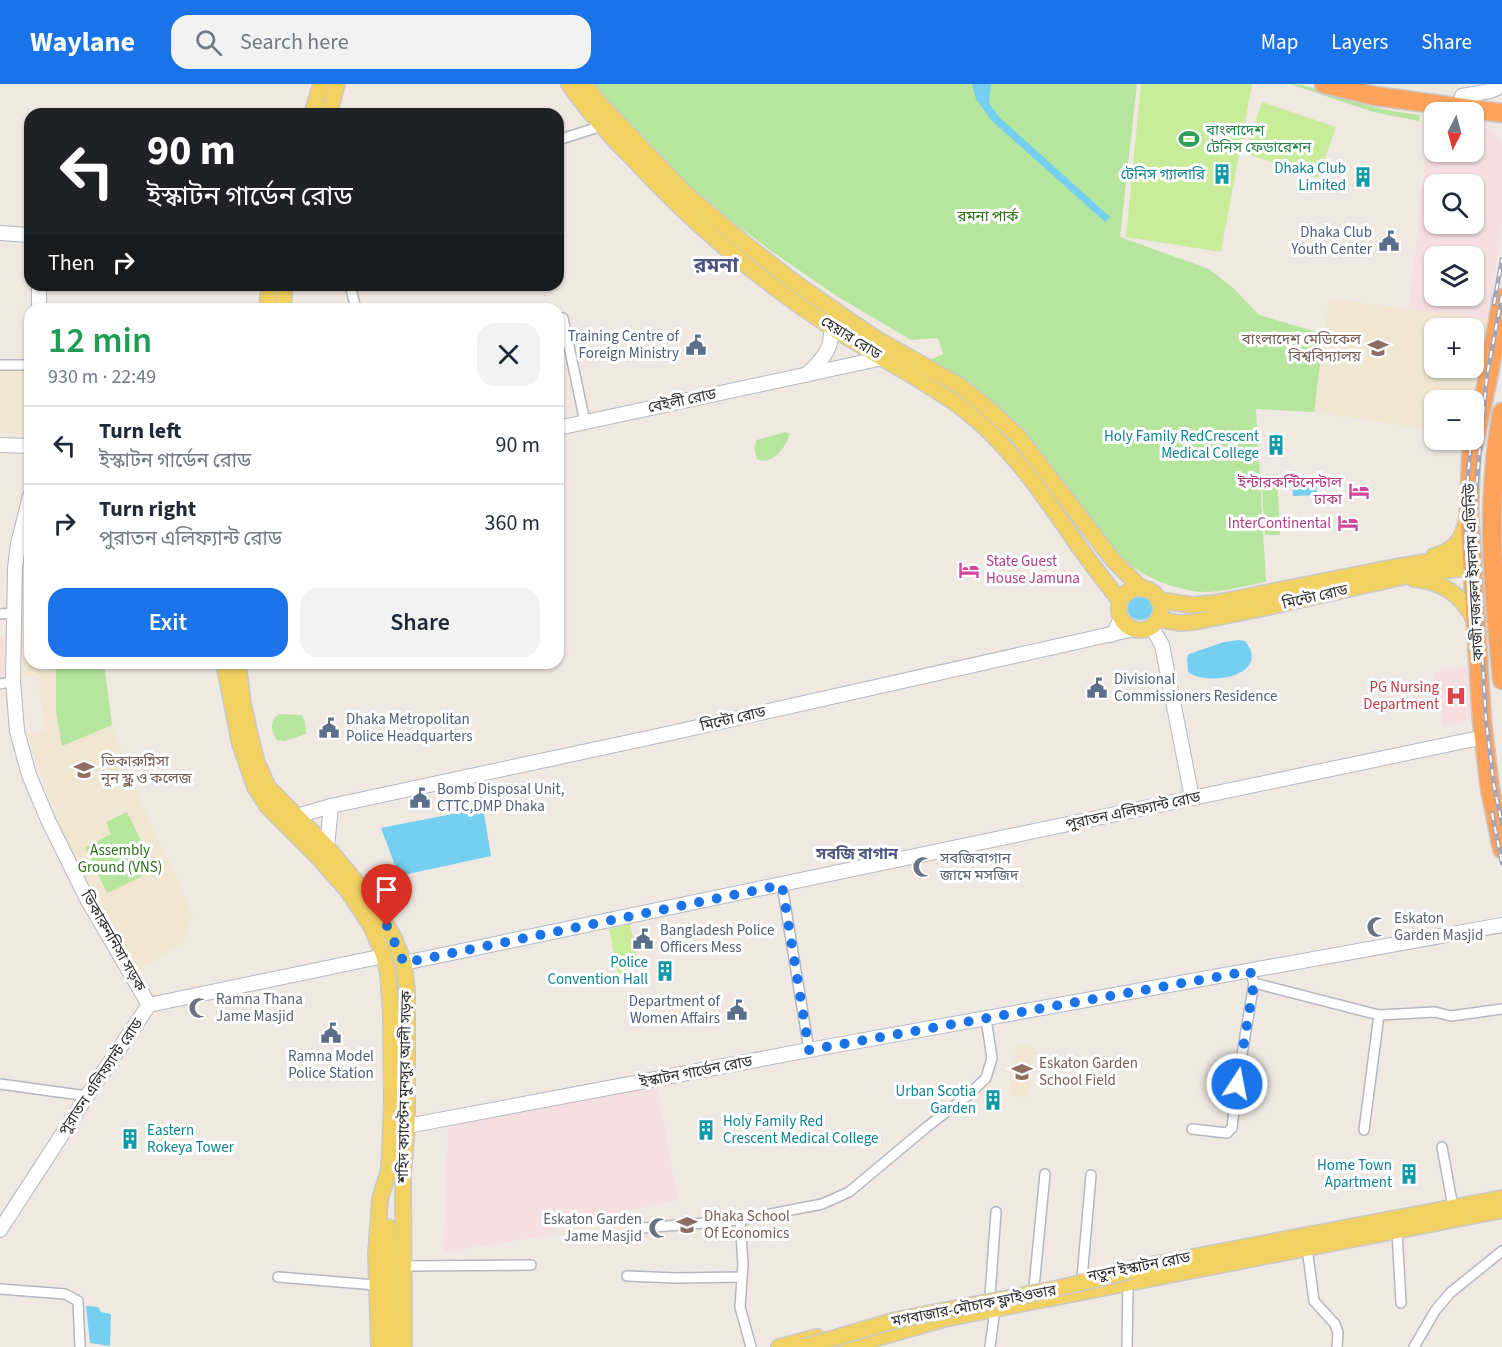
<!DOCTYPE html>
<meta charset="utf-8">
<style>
:root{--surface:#fff;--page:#f2f2f3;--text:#1f2937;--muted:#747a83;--line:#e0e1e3;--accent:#1a73e8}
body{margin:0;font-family:"Source Sans 3","Noto Sans Bengali",sans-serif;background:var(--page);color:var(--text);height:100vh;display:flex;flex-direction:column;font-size:22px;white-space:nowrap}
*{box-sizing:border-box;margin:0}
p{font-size:20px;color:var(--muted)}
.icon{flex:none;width:33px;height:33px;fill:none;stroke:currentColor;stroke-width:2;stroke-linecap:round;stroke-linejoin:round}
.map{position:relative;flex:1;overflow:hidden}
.drawer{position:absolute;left:24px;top:219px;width:540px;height:366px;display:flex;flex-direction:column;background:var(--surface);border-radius:18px;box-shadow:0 2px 4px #0004}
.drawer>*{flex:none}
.top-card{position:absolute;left:24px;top:24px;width:540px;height:183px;border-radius:18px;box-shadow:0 2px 4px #0004;background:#202124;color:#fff;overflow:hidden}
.needle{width:39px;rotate:186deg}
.buttons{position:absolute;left:1424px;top:18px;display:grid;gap:12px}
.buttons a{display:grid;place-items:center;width:60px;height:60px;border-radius:12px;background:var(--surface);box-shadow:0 2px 4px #0004;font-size:30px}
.pin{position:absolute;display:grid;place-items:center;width:51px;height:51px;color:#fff;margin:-62px -26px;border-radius:50% 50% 50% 0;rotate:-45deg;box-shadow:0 0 6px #0007}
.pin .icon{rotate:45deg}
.me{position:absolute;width:66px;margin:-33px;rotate:11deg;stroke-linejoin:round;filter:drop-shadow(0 0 4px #0008)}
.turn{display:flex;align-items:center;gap:21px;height:126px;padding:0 24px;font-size:27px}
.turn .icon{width:78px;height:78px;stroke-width:2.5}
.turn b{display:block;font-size:42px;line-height:51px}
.then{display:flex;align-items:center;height:57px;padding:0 24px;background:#0003;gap:12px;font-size:22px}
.round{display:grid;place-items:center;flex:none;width:63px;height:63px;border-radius:18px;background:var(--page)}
.head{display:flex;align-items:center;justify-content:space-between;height:102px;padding:0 24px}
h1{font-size:36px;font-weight:600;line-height:45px;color:#1e9e55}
.action{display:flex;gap:12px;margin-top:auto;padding:12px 24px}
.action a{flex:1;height:69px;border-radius:18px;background:var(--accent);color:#fff;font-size:24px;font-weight:600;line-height:69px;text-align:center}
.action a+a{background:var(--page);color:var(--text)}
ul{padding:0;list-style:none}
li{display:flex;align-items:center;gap:18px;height:78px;padding:0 24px;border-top:2px solid var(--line)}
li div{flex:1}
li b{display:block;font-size:22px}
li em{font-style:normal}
header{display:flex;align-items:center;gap:36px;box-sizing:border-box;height:84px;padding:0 30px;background:var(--accent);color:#fff}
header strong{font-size:28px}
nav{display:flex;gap:33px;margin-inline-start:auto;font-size:21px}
.search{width:420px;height:54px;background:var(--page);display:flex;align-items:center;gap:15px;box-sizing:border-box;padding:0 21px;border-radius:18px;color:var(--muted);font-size:22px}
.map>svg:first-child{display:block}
.education{fill:#f0e6d1;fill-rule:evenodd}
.medical{fill:#f5dfe0;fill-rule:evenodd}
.green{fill:#b6e59e}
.pitch{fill:#c9ec9a}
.water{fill:#75cff0}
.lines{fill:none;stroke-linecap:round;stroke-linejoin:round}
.street-casing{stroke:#b4b7c1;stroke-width:12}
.secondary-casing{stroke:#b4b7c1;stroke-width:16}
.primary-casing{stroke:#c9c9c9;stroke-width:18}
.highway-casing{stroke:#c9c9c9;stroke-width:21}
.street{stroke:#fff;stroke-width:9}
.secondary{stroke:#fff;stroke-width:14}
.primary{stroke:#f2d163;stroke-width:15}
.highway{stroke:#ffa35c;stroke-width:18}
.rail-casing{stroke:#a3a6b8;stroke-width:4.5}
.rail{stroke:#fff;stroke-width:2;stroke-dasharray:7;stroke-linecap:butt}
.primary-bridge-casing{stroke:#c9c9c9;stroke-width:18;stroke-linecap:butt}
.primary-bridge{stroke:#f2d163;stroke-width:15}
.route{stroke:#1a73e8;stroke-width:10;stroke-dasharray:0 18}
.labels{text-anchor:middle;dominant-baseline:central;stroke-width:6;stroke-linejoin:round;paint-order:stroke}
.leisure-label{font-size:15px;fill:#27864d;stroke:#fff;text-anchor:start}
.culture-label{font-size:15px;fill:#0d838f;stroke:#fff;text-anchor:end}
.park-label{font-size:15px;fill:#2c6e1b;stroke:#fff}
.service-label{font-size:15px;fill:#4e5e75;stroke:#fff;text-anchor:start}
.street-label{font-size:15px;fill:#2e2e2e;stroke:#fff}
.education-label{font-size:15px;fill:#785e54;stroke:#fff;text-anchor:start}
.hotel-label{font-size:15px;fill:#b23c85;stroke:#fff;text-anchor:end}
.health-label{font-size:15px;fill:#be3a42;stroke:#fff;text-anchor:end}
.worship-label{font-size:15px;fill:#5b616d;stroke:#fff;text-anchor:start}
.neighbourhood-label{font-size:16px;font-weight:bold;fill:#4d5680;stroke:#fff}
.district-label{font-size:21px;font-weight:bold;fill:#4d5680;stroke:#fff}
</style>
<header>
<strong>Waylane</strong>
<div class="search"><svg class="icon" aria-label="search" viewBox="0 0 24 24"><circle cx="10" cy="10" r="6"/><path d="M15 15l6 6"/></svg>Search here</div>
<nav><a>Map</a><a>Layers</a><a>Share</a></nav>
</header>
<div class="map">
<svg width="1502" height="1263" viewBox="0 0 1502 1263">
<rect width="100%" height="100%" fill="#efe9e1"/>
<!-- education -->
<g class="education">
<path d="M1329,215L1489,235L1470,316H1434V346L1314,328ZM1434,244H1473V284H1434Z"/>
<polygon points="0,282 30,283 30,350 0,349"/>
<polygon points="23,520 30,521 30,579 104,579 112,641 138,712 193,830 182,860 138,886 88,800 55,729 27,649 45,647 38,592 23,593"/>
<polygon points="1024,960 1033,964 1028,1013 1009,1011 1017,962"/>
</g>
<!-- medical -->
<g class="medical">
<path d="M1430,37H1434V68H1473V40L1491,46L1502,57V140L1489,235L1409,225ZM1434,100H1473V140H1434ZM1434,172H1473V212H1434Z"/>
<polygon points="0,552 5,552 9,591 0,592"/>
<polygon points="1469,581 1478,635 1443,642 1434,589"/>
<polygon points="656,998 678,1116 554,1142 556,1150 444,1168 448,1041"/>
</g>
<!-- green -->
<g class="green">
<path d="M594,0H1137L1120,153L1209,185L1234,205L1259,231L1324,250L1314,328L1256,325L1266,498C1247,501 1227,507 1208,508C1175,508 1135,490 1113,466C1096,447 1082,425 1065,406C1021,361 974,319 930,276L943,270L938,254L911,256L835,211L770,166L690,106L647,61Z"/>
<path d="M1290,0C1307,0 1324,9 1341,14C1367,22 1393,28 1420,31L1419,37L1373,28Z"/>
<path d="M786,348L790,350C785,365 771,382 757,375L754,364L757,356Z"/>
<polygon points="1277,390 1280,451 1265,451 1261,391"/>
<polygon points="56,579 104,579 112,641 62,662 56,627"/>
<path d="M279,630L301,631L305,637L306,650L285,657L277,656C271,648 269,636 279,630Z"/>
<polygon points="127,728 155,786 107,809 85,763 111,750 106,738"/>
</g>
<!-- pitch -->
<g class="pitch">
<polygon points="1141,0 1252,0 1221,168 1126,153"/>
<polygon points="1262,18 1336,43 1318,94 1245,69"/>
<polygon points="630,840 640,885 618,890 609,845"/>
</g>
<!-- water -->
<g class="water">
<polygon points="972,0 991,0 989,19 999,33 1110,133 1105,138 991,36 976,15"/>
<polygon points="1316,396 1317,411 1293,412 1292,397"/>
<circle cx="1140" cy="523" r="13"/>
<path d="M1239,556L1245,557C1273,592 1206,603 1188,588L1187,574L1189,570L1224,558Z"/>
<polygon points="483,724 491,772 399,792 381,744"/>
<polygon points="86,1222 98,1223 101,1228 111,1230 110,1262 90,1259"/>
</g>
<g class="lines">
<!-- street casing -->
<g class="street-casing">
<g id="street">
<polyline points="558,56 602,42"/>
<polyline points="350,201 356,225"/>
<polyline points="563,234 585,338"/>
<polyline points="0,281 30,281"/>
<polyline points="0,530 13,529"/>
<polyline points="0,600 13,597"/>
<polyline points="782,801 809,966"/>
<polyline points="1254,899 1379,931 1435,928 1451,932 1502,925"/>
<polyline points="0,1000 87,1012"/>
<polyline points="1192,1045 1227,1049 1232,1044 1237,1000 1254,899 1252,893"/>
<polyline points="1364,1046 1379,931"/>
<polyline points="1442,1063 1453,1123"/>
<polyline points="740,1136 743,1180 740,1223 751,1263"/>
<polyline points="631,1145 740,1136 822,1120 849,1108 928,1042 966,1013 986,994 992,974 986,935"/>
<polyline points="1397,1147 1401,1219"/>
<polyline points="1307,1164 1314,1217 1335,1240 1338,1249 1337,1263"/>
<polyline points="403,1182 531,1181"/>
<polyline points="627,1192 676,1194 741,1193"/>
<polyline points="278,1193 376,1201"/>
<polyline points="1082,1194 1091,1091"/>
<polyline points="1034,1203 1045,1090"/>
<polyline points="0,1205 65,1210 78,1217 80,1263"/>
<polyline points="990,1212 996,1128"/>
<polyline points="990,1263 995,1225"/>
<polyline points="1127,1263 1128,1200"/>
<polyline points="1414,1263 1435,1227 1450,1209 1502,1167"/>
</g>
</g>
<!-- secondary casing -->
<g class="secondary-casing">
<g id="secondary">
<polyline points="1462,12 1490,7 1502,2"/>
<polyline points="0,149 30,151"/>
<polyline points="39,201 39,225"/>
<path d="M806,291C821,277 835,264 830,242"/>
<polyline points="558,344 883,274"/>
<polyline points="0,361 30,362"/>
<polyline points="30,412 18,460 15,484 13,597 17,647 29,691 48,736 87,815 149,921"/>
<polyline points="1151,542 1162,561 1192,714"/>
<polyline points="1111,551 1115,547 1121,534"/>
<polyline points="297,732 331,722 662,651 1134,545"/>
<polyline points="327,763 331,722"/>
<polyline points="404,879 1484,653"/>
<polyline points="407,1042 809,966 1502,841"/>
<polyline points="0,1146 87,1012 149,921 384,872"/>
</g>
</g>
<!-- primary casing -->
<g class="primary-casing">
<g id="primary">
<path d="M569,0C588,28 610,52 634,76C694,141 764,200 839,248C881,275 927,297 966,327C1008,360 1039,405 1069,448C1085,472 1103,495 1120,517"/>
<polyline points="584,0 600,20 686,110 744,159 794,198 850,237 877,255 957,300 983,320 1018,352 1113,476 1142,505"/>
<polyline points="312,30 321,0"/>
<polyline points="329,30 337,0"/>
<polyline points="267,225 269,201"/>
<polyline points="283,225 285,201"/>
<path d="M1434,472C1456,466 1463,455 1467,434"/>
<path d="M1414,495C1441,497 1463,511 1474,536"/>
<circle cx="1140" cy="525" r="21"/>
<polyline points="1158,516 1192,521 1215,519 1395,483 1471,471"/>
<polyline points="1158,535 1179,539 1194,538 1259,525 1411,491 1472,483"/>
<polyline points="224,579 240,660 255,703 267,722 318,773 348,807 371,842 384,872 388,889 391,930 392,1019 389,1086 380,1115 376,1170 379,1263"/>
<polyline points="238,579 243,620 251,655 257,679 268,703 327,763 368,812 393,852 404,879 407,908 407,1042 403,1089 404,1263"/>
<polyline points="388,1143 390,1263"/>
<polyline points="1119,1187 1502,1114"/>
<polyline points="779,1263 817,1253"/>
<polyline points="846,1263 944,1235 1502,1126"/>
</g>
</g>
<!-- highway casing -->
<g class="highway-casing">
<g id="highway">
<polyline points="1324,0 1375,12 1502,29"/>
<polyline points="1502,214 1489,289 1471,373 1469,427 1482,638 1490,705 1502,765"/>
<path d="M1502,328C1485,418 1493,505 1502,596"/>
</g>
</g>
<!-- street -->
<use href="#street" class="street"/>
<!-- secondary -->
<use href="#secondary" class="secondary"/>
<!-- primary -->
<use href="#primary" class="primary"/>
<!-- highway -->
<use href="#highway" class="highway"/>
<!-- rail casing -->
<g class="rail-casing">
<g id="rail">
<polyline points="1502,212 1487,291 1474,426 1486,637 1494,702 1502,740"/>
<polyline points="1494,220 1502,175"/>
<polyline points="1473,339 1477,312"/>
<polyline points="1468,497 1465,428 1471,356"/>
<polyline points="1492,729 1502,779"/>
</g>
</g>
<!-- rail -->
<use href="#rail" class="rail"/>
<!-- primary-bridge casing -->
<g class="primary-bridge-casing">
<polyline id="primary-bridge" points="804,1263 896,1236 1059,1204 1131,1187"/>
</g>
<!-- primary-bridge -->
<use href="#primary-bridge" class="primary-bridge"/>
</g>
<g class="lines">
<!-- route -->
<polyline class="route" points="387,842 404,879 782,801 809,966 1250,887 1254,899 1237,1000"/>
</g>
<!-- icons -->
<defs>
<g id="stadium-bare" transform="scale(1.62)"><path d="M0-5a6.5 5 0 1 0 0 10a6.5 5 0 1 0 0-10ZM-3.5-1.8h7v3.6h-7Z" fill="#2e9e5b" stroke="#fff" stroke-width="2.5" paint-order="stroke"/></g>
<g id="building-bare" transform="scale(1.62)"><path d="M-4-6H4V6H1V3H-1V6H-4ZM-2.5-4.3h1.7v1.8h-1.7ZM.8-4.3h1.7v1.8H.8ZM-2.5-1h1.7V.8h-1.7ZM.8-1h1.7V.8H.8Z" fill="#0f9aa8" stroke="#fff" stroke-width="2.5" paint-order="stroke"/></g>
<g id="civic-bare" transform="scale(1.62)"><path d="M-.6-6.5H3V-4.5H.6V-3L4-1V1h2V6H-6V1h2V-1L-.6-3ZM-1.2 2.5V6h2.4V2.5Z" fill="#5c6f8a" stroke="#fff" stroke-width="2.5" paint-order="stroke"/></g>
<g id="university-bare" transform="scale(1.62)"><path d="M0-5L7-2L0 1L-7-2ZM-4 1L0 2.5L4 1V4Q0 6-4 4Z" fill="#8d6e63" stroke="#fff" stroke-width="2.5" paint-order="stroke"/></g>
<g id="hotel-bare" transform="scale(1.62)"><path d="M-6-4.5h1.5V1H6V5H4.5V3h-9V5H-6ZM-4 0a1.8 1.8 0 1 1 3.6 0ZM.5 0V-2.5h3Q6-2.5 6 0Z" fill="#d1479c" stroke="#fff" stroke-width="2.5" paint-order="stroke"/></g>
<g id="hospital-bare" transform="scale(1.62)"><path d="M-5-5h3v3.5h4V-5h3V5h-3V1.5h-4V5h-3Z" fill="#e0444e" stroke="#fff" stroke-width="2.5" paint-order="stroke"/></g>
<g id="mosque-bare" transform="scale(1.62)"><path d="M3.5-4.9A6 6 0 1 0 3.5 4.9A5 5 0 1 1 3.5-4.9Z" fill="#6b7280" stroke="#fff" stroke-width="2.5" paint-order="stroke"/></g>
<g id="school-bare" transform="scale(1.62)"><path d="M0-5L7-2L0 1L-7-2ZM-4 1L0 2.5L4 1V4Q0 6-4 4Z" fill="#8d6e63" stroke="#fff" stroke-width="2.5" paint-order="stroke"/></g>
</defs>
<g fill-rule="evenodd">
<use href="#stadium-bare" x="1189" y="55"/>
<use href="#building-bare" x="1222" y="90"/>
<use href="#building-bare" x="1363" y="93"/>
<use href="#civic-bare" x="1389" y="157"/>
<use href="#civic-bare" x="696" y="261"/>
<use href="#university-bare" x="1378" y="264"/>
<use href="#building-bare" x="1276" y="361"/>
<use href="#hotel-bare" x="1359" y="407"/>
<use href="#hotel-bare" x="1348" y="439"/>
<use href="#hotel-bare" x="969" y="486"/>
<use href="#civic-bare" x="1097" y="604"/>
<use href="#hospital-bare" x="1456" y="612"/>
<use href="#civic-bare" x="329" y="644"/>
<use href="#university-bare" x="84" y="686"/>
<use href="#civic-bare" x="420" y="714"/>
<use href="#mosque-bare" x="923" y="783"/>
<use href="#mosque-bare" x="1377" y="843"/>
<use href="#civic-bare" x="643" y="855"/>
<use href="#building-bare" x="665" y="887"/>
<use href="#mosque-bare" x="199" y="924"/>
<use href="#civic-bare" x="737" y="926"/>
<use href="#civic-bare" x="331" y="949"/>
<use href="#school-bare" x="1022" y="988"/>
<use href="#building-bare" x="993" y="1016"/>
<use href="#building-bare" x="706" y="1046"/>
<use href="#building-bare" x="130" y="1055"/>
<use href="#building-bare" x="1409" y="1090"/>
<use href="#school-bare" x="687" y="1141"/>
<use href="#mosque-bare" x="659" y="1144"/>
</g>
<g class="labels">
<!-- leisure labels -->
<g class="leisure-label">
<text x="1206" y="46">বাংলাদেশ<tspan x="1206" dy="17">টেনিস ফেডারেশন</tspan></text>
</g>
<!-- culture labels -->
<g class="culture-label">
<text x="1346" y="84">Dhaka Club<tspan x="1346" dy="17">Limited</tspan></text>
<text x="1205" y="90">টেনিস গ্যালারি</text>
<text x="1259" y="352">Holy Family RedCrescent<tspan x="1259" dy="17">Medical College</tspan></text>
<text x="648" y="878">Police<tspan x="648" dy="17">Convention Hall</tspan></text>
<text x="976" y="1007">Urban Scotia<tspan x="976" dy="17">Garden</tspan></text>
<text x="723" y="1037" text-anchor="start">Holy Family Red<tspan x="723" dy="17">Crescent Medical College</tspan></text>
<text x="147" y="1046" text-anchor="start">Eastern<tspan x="147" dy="17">Rokeya Tower</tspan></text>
<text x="1392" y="1081">Home Town<tspan x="1392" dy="17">Apartment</tspan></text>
</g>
<!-- park labels -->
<g class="park-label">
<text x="988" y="132">রমনা পার্ক</text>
<text x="120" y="766">Assembly<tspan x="120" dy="17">Ground (VNS)</tspan></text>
</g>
<!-- service labels -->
<g class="service-label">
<text x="1372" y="148" text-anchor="end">Dhaka Club<tspan x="1372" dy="17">Youth Center</tspan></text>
<text x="679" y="252" text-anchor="end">Training Centre of<tspan x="679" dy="17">Foreign Ministry</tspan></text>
<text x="1114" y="595">Divisional<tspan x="1114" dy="17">Commissioners Residence</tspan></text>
<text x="346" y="635">Dhaka Metropolitan<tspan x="346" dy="17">Police Headquarters</tspan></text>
<text x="437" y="705">Bomb Disposal Unit,<tspan x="437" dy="17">CTTC,DMP Dhaka</tspan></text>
<text x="660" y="846">Bangladesh Police<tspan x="660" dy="17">Officers Mess</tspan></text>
<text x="720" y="917" text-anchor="end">Department of<tspan x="720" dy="17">Women Affairs</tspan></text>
<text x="331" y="972" text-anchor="middle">Ramna Model<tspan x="331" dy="17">Police Station</tspan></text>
</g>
<!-- street labels -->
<g class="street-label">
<text transform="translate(851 254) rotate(32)">হেয়ার রোড</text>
<text transform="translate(682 317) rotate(-12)">বেইলী রোড</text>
<text transform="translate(1474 488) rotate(-93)">কাজী নজরুল ইসলাম এভিনিউ</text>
<text transform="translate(1315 513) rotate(-13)">মিন্টো রোড</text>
<text transform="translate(733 635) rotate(-13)">মিন্টো রোড</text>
<text transform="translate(1133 727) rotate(-12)">পুরাতন এলিফ্যান্ট রোড</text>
<text transform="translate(113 857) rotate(60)">ভিকারুননিসা সড়ক</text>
<text transform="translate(696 988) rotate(-11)">ইস্কাটন গার্ডেন রোড</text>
<text transform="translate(101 993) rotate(-56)">পুরাতন এলিফ্যান্ট রোড</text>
<text transform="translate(405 1003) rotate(-89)">শহিদ ক্যাপ্টেন মুনসুর আলী সড়ক</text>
<text transform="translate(1139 1183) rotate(-11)">নতুন ইস্কাটন রোড</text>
<text transform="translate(974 1222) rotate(-11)">মগবাজার-মৌচাক ফ্লাইওভার</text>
</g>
<!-- education labels -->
<g class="education-label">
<text x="1361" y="255" text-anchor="end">বাংলাদেশ মেডিকেল<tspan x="1361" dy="17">বিশ্ববিদ্যালয়</tspan></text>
<text x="101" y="677">ভিকারুন্নিসা<tspan x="101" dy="17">নূন স্কুল ও কলেজ</tspan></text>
<text x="1039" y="979">Eskaton Garden<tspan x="1039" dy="17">School Field</tspan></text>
<text x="704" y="1132">Dhaka School<tspan x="704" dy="17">Of Economics</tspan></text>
</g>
<!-- hotel labels -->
<g class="hotel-label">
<text x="1342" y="398">ইন্টারকন্টিনেন্টাল<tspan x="1342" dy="17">ঢাকা</tspan></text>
<text x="1331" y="439">InterContinental</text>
<text x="986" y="477" text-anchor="start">State Guest<tspan x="986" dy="17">House Jamuna</tspan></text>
</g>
<!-- health labels -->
<g class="health-label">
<text x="1439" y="603">PG Nursing<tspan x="1439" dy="17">Department</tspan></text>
</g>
<!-- worship labels -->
<g class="worship-label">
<text x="940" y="774">সবজিবাগান<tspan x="940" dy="17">জামে মসজিদ</tspan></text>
<text x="1394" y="834">Eskaton<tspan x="1394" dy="17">Garden Masjid</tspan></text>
<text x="216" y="915">Ramna Thana<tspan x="216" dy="17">Jame Masjid</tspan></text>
<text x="642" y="1135" text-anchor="end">Eskaton Garden<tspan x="642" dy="17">Jame Masjid</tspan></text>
</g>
<!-- neighbourhood labels -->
<g class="neighbourhood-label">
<text x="857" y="770">সবজি বাগান</text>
</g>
<!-- district labels -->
<g class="district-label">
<text x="716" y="181">রমনা</text>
</g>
</g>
</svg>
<div class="buttons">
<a><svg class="needle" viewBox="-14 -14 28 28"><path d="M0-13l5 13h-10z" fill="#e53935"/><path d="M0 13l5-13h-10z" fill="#747a83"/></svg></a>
<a><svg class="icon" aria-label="search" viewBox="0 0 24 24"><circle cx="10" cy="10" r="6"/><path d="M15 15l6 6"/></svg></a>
<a><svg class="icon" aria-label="layers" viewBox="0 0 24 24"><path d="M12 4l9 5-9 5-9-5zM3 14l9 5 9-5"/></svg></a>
<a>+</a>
<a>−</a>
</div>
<div class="pin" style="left:387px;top:842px;background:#d93025"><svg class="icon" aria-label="arrive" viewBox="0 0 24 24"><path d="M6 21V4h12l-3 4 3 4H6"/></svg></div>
<svg class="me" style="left:1237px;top:1000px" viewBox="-20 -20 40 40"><circle r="17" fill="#1a73e8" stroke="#fff" stroke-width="3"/><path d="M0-11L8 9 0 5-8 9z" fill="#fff"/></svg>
<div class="top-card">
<div class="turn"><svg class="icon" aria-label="left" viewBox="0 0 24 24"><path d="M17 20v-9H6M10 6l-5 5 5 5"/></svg><div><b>90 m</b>ইস্কাটন গার্ডেন রোড</div></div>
<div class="then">Then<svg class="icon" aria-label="right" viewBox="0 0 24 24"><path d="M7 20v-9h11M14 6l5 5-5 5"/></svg></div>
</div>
<section class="drawer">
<div class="head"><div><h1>12 min</h1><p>930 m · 22:49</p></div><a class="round"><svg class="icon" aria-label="close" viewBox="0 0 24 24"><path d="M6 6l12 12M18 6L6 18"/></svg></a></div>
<ul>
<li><svg class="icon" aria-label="left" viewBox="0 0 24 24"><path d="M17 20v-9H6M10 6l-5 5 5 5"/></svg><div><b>Turn left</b><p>ইস্কাটন গার্ডেন রোড</p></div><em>90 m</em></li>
<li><svg class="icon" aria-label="right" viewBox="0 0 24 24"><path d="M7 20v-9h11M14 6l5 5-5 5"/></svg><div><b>Turn right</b><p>পুরাতন এলিফ্যান্ট রোড</p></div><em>360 m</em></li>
</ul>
<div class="action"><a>Exit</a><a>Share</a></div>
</section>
</div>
